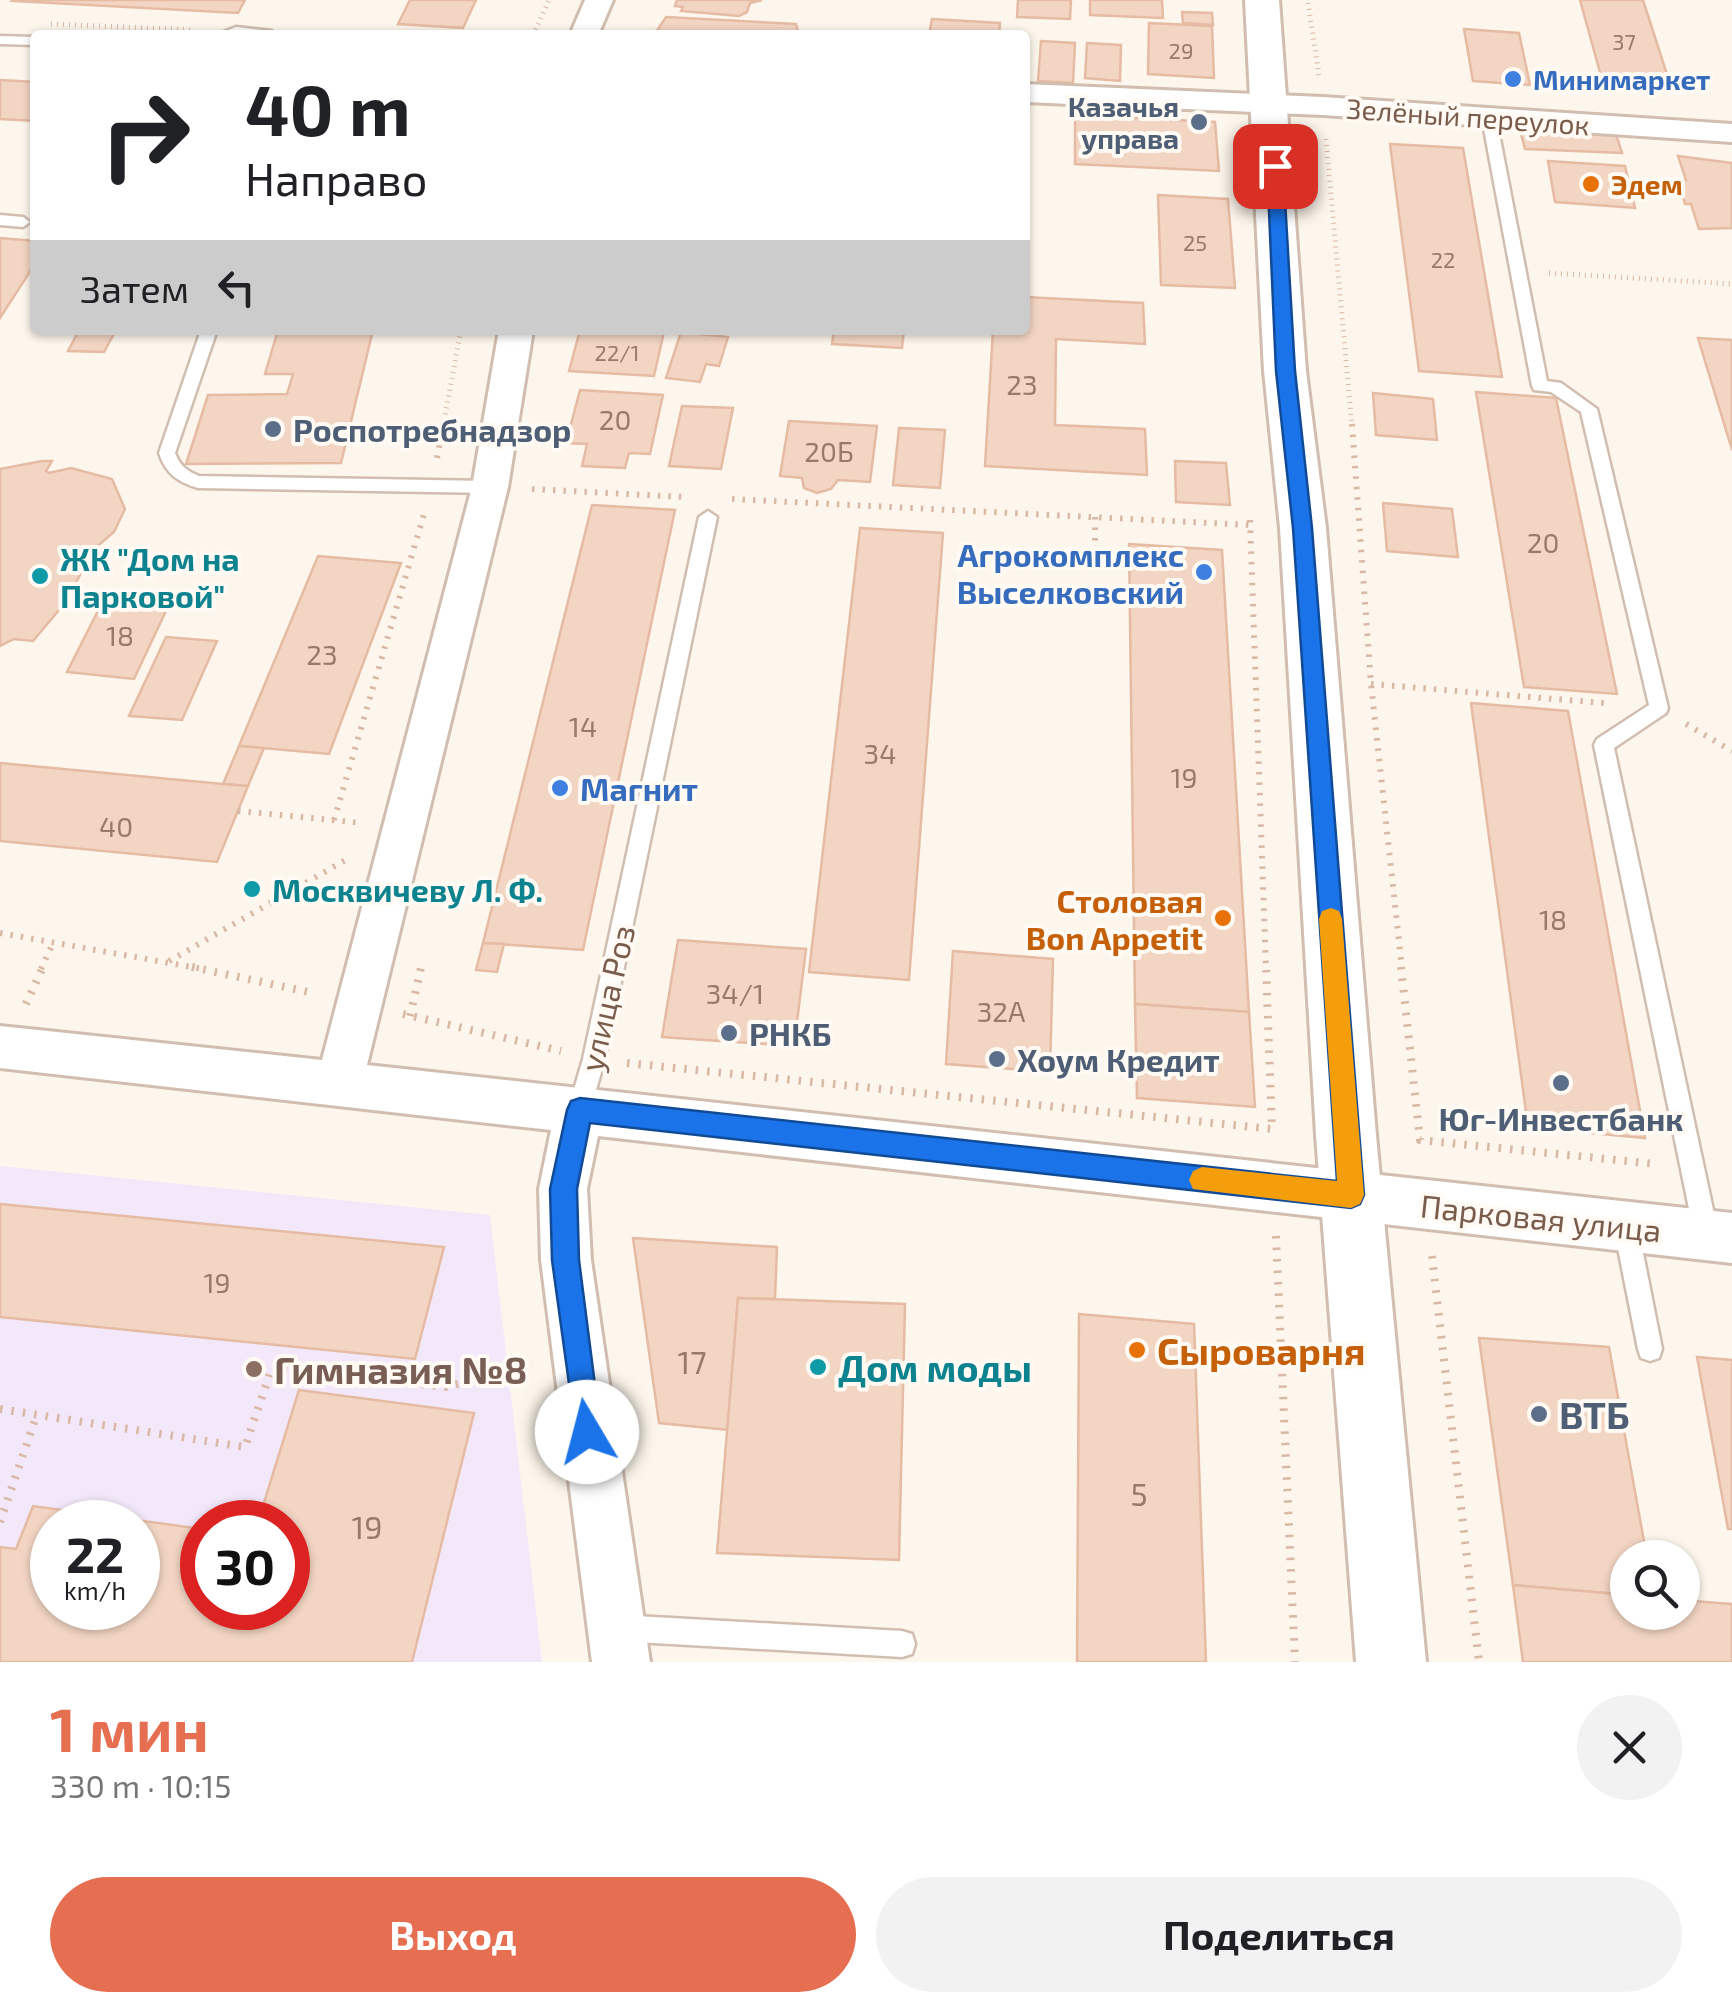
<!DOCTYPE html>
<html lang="ru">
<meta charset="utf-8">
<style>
:root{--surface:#fff;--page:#f2f2f2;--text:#202124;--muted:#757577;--accent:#e76f51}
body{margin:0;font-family:"Exo 2",sans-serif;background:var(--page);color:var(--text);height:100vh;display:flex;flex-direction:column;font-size:38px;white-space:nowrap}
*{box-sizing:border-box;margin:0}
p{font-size:32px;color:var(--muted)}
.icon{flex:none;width:55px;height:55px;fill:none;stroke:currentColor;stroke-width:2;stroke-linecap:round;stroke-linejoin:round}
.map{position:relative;height:1662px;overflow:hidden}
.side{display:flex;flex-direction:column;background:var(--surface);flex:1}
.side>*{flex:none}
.hud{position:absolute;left:30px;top:30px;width:1000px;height:305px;border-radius:10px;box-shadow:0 2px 8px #0004;background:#fff;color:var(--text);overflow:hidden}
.fabs{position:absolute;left:1610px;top:1540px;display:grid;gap:20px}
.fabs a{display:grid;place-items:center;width:90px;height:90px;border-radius:50%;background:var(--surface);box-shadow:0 2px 8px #0004;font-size:50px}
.speed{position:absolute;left:30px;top:1500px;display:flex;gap:20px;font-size:50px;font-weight:700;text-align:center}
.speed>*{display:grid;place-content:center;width:130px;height:130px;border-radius:50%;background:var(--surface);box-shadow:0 2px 8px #0004;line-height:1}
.speed small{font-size:25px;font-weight:400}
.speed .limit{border:15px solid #d22;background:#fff;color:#111}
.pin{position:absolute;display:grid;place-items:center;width:85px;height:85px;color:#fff;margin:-42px;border-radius:20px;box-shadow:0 5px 15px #0006}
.me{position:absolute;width:110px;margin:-55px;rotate:352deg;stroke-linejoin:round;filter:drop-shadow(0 0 8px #0008)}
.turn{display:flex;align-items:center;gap:35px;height:210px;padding:0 50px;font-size:45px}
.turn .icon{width:130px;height:130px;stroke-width:2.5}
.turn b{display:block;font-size:70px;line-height:85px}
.then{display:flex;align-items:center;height:95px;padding:0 50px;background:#0003;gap:20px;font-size:38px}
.round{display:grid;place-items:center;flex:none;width:105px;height:105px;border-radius:52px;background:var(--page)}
.head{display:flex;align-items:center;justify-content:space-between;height:170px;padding:0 50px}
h1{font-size:60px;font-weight:700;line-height:75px;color:var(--accent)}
.button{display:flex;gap:20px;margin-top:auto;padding:20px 50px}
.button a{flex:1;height:115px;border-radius:60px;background:var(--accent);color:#fff;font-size:40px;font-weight:700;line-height:115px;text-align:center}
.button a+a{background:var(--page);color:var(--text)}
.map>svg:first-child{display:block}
.education{fill:#f3e8fa;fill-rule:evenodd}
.building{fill:#f3d5c3;stroke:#e6bba3;stroke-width:2.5;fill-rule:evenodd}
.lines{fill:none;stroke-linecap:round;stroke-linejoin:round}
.service-casing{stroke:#d1beb0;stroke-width:5}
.minor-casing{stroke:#d1beb0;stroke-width:6}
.tertiary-casing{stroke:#d1beb0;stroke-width:6}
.path-far2{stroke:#d9b8a5;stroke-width:5;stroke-dasharray:1 5;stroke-linecap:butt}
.path-far1{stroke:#d9b8a5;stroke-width:6;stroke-dasharray:2.5 8;stroke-linecap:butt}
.path{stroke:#d9b8a5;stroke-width:8;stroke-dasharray:2.5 9;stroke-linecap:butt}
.service{fill:#fff;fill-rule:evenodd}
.minor{fill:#fff;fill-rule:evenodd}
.tertiary{fill:#fff;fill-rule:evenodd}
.route{fill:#1a73e8;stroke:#114b97;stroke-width:2.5}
.slow{fill:#f59e0b}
.shop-dot{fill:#3f7fe0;stroke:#fffaf3;stroke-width:4}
.service-dot{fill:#5c6f8a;stroke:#fffaf3;stroke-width:4}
.food-dot{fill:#e8710a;stroke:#fffaf3;stroke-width:4}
.culture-dot{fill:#0f9aa8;stroke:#fffaf3;stroke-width:4}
.education-dot{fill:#8d6e63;stroke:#fffaf3;stroke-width:4}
.labels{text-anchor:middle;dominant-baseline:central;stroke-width:8;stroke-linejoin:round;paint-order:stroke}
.far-number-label{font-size:22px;fill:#987a6a}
.far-shop-label{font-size:28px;font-weight:bold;fill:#366cbe;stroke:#fffaf3;text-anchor:start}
.far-service-label{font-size:28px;font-weight:bold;fill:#4e5e75;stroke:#fffaf3;text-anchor:end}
.far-street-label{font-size:28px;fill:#7a5c4d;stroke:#fffaf3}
.far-food-label{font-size:28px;font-weight:bold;fill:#c56008;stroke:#fffaf3;text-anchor:start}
.number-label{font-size:28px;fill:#987a6a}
.service-label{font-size:32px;font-weight:bold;fill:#4e5e75;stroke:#fffaf3;text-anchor:start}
.shop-label{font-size:32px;font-weight:bold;fill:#366cbe;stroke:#fffaf3;text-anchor:end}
.culture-label{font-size:32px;font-weight:bold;fill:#0d838f;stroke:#fffaf3;text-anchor:start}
.food-label{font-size:32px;font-weight:bold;fill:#c56008;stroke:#fffaf3;text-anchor:end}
.street-label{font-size:32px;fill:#7a5c4d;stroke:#fffaf3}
.near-number-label{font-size:32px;fill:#987a6a}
.near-food-label{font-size:38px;font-weight:bold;fill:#c56008;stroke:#fffaf3;text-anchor:start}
.near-culture-label{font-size:38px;font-weight:bold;fill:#0d838f;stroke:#fffaf3;text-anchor:start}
.near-education-label{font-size:38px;font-weight:bold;fill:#785e54;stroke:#fffaf3;text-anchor:start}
.near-service-label{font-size:38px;font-weight:bold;fill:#4e5e75;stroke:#fffaf3;text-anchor:start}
</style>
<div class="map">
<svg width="1732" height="1662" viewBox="0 0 1732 1662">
<rect width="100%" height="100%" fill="#fdf6ec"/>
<!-- education -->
<path class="education" d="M0,1166L490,1215L542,1662H0ZM52,1522H138V1608H52ZM202,1522H288V1608H202Z"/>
<!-- building -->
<g class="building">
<polygon points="245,0 238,13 12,1 13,0"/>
<polygon points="410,0 476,0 463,28 398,24"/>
<polygon points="677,0 762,0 750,3 747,12 739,16 681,11 683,7 675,6"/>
<polygon points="1018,0 1071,0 1070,19 1017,17"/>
<polygon points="1090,0 1162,0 1163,18 1090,15"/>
<polygon points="1580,0 1643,0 1671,87 1603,83"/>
<polygon points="1182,12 1212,13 1213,25 1183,23"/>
<polygon points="666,17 796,24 799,35 654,35"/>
<polygon points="932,19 1000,23 999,35 929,35"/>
<polygon points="1149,23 1212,26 1214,78 1148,74"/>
<polygon points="1464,29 1519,33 1530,85 1473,81"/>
<polygon points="1041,41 1075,43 1073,83 1038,81"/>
<polygon points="1087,43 1121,45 1120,81 1085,78"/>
<polygon points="0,80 35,82 35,121 0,119"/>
<polygon points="1075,115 1215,122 1219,171 1075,164"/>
<polygon points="1519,126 1615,131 1622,153 1525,149"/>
<polygon points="1390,144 1463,148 1502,377 1419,371"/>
<polygon points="1678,156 1732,163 1732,228 1699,229 1691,204 1685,204 1678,179 1686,180"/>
<polygon points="1548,161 1625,166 1635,208 1555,202"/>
<polygon points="1158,195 1228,199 1235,288 1161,285"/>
<polygon points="0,238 35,241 35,264 0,318"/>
<polygon points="1025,297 1143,303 1145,344 1056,339 1055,425 1145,429 1147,475 985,466 993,330 1025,330"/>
<polygon points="79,330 116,330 104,352 68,351"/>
<polygon points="278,330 373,330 341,463 186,464 208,395 287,394 293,374 265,374"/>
<polygon points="580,330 664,332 654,376 569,371"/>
<polygon points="834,330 904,330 902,348 832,344"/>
<polygon points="681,332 728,337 719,366 706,364 700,382 666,378"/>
<polygon points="1698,338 1732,340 1732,450"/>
<polygon points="580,390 663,395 650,454 629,453 625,468 582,466 587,444 566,443"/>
<polygon points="1476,392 1556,398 1617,694 1524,687"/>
<polygon points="1373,393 1433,399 1437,440 1376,435"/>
<polygon points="682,406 733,408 721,469 669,466"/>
<polygon points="789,421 877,426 870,482 838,480 831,489 817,493 804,488 802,478 780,476"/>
<polygon points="899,428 945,430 940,488 893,485"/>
<polygon points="42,461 52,461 46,471 49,473 71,468 112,479 125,509 114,532 95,548 64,604 33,641 14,639 0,646 0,469"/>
<polygon points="1175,461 1226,463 1230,505 1176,502"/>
<polygon points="1383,503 1452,509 1458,557 1387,551"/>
<polygon points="592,505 675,510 583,950 483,943"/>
<polygon points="860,528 943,533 909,980 809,972"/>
<polygon points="1129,544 1222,550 1249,1012 1135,1004"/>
<polygon points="318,556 401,563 329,754 239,746"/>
<polygon points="107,593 172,598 134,679 67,672"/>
<polygon points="166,637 217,641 182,720 129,716"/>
<polygon points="1471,703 1568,711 1645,1138 1528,1127"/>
<polygon points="239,746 264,748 248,786 223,784"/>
<polygon points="0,763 223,784 248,786 217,862 0,841"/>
<polygon points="678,940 806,949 794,1046 662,1037"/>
<polygon points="483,943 504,944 497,972 476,970"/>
<polygon points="953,951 1053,959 1050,1072 946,1064"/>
<polygon points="1135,1004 1249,1012 1255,1107 1137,1098"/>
<polygon points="0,1204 444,1247 415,1359 0,1317"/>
<polygon points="633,1238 777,1247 775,1299 738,1298 728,1430 659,1423"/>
<polygon points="738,1298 905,1304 899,1560 717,1553"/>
<polygon points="1079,1314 1194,1324 1206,1662 1077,1662"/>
<polygon points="1479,1338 1609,1347 1647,1558 1628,1558 1628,1595 1513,1585"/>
<polygon points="1697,1357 1732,1360 1732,1529 1728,1529"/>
<path d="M299,1390L474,1413L412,1662H0V1547L16,1549L33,1506L202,1529V1608H288V1522H258ZM52,1522H138V1608H52Z"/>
<polygon points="1513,1585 1628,1595 1628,1612 1682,1612 1682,1600 1732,1604 1732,1662 1523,1662"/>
</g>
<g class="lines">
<!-- service casing -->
<g class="service-casing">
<g id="service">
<polygon points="236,27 271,31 278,35 216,35"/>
<polygon points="0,36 35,37 35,45 0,44"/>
<polygon points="1489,114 1496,118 1547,381 1561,383 1597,409 1668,708 1666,713 1614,748 1718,1233 1714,1241 1706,1245 1698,1241 1694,1233 1594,745 1597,739 1649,705 1581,412 1551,392 1534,390 1532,386 1482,118"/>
<polygon points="0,215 23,217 30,222 23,227 0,225"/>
<path d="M201,330H217L175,453C180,466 187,471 199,476L490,481L499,487L490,493L198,488C178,482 166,474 159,453Z"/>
<polygon points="708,511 717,517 605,1059 590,1110 587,1117 579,1121 571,1117 568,1110 583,1059 699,517"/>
<polygon points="1626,1216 1634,1220 1638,1228 1662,1349 1659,1358 1650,1361 1641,1358 1638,1349 1614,1228 1618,1220"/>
<polygon points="618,1615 902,1631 912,1634 915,1644 912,1654 902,1657 618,1641 609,1637 605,1628 609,1619"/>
</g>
</g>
<!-- minor casing -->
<g class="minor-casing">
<g id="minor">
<polygon points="585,0 613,0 598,35 570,35"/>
<polygon points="1025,84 1323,97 1732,124 1732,142 1323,115 1025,102"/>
<polygon points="499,330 533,330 508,487 367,1065 1732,1213 1732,1263 598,1136 587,1189 591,1260 650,1662 592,1662 541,1260 539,1189 551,1130 0,1068 0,1026 322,1060 472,487"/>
</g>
</g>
<!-- tertiary casing -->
<g class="tertiary-casing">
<polygon id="tertiary" points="1245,0 1279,0 1306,371 1326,528 1376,1135 1426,1662 1356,1662 1316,1135 1280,528 1264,371"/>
</g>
<!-- path-far2 -->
<g class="path-far2">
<polyline points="1308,3 1319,75"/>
<polyline points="51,24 193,30"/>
<polyline points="533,35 549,0"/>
<polyline points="1326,139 1352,426"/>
<polyline points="1549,273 1732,284"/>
<polyline points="443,426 461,330"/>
</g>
<!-- path-far1 -->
<g class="path-far1">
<polyline points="1352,424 1371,684 1402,969"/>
<polyline points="437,458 443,424"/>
<polyline points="532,489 684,497"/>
<polyline points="732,499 1250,525"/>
<polyline points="1095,517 1095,551"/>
<polyline points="1250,520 1266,969"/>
<polyline points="1371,684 1604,703"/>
<polyline points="1686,724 1732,751"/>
<polyline points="238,811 362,823"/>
<polyline points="334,820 424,514"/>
<polyline points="0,933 203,969"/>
<polyline points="169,961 349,858"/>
<polyline points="41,969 54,941"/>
</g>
<!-- path -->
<g class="path">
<polyline points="192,967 313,993"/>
<polyline points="1401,967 1420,1140 1656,1164"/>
<polyline points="26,1004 43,967"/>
<polyline points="403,1014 561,1051"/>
<polyline points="410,1016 421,968"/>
<polyline points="627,1063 1272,1129 1266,967"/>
<polyline points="1276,1236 1295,1662"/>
<polyline points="1432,1256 1479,1662"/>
<polyline points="0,1409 245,1447 272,1367 446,1387 531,1365"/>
<polyline points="0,1522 37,1414"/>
</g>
<!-- service -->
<use href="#service" class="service"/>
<!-- minor -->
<use href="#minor" class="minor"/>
<!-- tertiary -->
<use href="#tertiary" class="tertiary"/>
</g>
<!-- route -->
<polygon class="route" points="1275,161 1283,166 1295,371 1312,528 1364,1195 1360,1204 1351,1208 590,1123 577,1189 579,1260 601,1432 597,1442 587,1447 577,1442 552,1260 550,1189 567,1110 571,1101 580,1098 1337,1181 1293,528 1276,371 1267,166"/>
<!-- slow -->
<polygon class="slow" points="1331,908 1339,911 1342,919 1364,1195 1360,1204 1351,1208 1193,1189 1189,1180 1193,1171 1202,1167 1337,1181 1319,919 1322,911"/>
<!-- markers -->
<g class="shop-dot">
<circle cx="1513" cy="79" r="10"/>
<circle cx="1204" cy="572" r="10"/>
<circle cx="560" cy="788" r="10"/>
</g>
<g class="service-dot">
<circle cx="1199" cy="122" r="10"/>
<circle cx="273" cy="429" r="10"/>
<circle cx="729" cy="1033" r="10"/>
<circle cx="997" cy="1059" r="10"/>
<circle cx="1561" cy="1083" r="10"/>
<circle cx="1539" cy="1414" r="10"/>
</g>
<g class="food-dot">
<circle cx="1591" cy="184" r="10"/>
<circle cx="1223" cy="918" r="10"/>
<circle cx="1137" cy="1350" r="10"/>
</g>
<g class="culture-dot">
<circle cx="40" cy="576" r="10"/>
<circle cx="252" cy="889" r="10"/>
<circle cx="818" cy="1367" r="10"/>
</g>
<circle class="education-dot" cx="254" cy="1369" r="10"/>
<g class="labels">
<!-- far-number labels -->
<g class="far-number-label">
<text x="1624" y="41">37</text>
<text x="1181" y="50">29</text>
<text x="1195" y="242">25</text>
<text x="1443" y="259">22</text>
<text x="617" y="352">22/1</text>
</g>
<!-- far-shop labels -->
<g class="far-shop-label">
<text x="1533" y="79">Минимаркет</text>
</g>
<!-- far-service labels -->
<g class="far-service-label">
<text x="1179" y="106">Казачья<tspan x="1179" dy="32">управа</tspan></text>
</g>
<!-- far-street labels -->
<g class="far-street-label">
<text transform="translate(1468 116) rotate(4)">Зелёный переулок</text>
</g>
<!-- far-food labels -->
<g class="far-food-label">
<text x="1611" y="184">Эдем</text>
</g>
<!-- number labels -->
<g class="number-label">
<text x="1022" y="384">23</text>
<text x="615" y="419">20</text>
<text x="829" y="451">20Б</text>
<text x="1543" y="542">20</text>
<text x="120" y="635">18</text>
<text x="322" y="654">23</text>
<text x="583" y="726">14</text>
<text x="880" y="753">34</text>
<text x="1184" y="777">19</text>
<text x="116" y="826">40</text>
<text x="1553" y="919">18</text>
<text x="735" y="993">34/1</text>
<text x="1001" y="1011">32А</text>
<text x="217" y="1282">19</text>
</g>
<!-- service labels -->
<g class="service-label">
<text x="293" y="429">Роспотребнадзор</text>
<text x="749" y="1033">РНКБ</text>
<text x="1017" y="1059">Хоум Кредит</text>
<text x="1561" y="1118" text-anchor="middle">Юг-Инвестбанк</text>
</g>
<!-- shop labels -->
<g class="shop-label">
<text x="1184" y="554">Агрокомплекс<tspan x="1184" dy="37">Выселковский</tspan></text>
<text x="580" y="788" text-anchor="start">Магнит</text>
</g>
<!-- culture labels -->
<g class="culture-label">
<text x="60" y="558">ЖК "Дом на<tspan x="60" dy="37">Парковой"</tspan></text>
<text x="272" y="889">Москвичеву Л. Ф.</text>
</g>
<!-- food labels -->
<g class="food-label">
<text x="1203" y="900">Столовая<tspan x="1203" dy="37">Bon Appetit</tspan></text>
</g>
<!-- street labels -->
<g class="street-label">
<text transform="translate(606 998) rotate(-77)">улица Роз</text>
<text transform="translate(1541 1217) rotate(6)">Парковая улица</text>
</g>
<!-- near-number labels -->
<g class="near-number-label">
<text x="692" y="1361">17</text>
<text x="1139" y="1493">5</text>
<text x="367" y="1526">19</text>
</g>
<!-- near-food labels -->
<g class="near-food-label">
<text x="1157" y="1350">Сыроварня</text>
</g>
<!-- near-culture labels -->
<g class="near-culture-label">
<text x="838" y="1367">Дом моды</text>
</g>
<!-- near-education labels -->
<g class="near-education-label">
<text x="274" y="1369">Гимназия №8</text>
</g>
<!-- near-service labels -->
<g class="near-service-label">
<text x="1559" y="1414">ВТБ</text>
</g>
</g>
</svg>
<div class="fabs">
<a><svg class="icon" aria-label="search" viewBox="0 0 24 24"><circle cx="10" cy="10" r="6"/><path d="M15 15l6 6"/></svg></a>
</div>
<div class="speed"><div>22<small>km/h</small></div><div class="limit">30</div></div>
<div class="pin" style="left:1275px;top:166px;background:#d93025"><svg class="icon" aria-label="arrive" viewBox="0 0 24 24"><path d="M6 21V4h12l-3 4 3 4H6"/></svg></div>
<svg class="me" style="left:587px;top:1432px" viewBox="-20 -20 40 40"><circle r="19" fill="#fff"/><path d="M0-13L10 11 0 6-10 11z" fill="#1a73e8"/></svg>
<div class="hud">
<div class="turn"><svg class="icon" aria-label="right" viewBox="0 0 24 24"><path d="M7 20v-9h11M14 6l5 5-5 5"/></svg><div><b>40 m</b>Направо</div></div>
<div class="then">Затем<svg class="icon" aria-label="left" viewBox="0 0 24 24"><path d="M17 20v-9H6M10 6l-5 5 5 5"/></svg></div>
</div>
</div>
<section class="side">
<div class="head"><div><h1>1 мин</h1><p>330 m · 10:15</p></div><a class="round"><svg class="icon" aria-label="close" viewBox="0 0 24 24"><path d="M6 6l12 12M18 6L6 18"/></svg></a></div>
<div class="button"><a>Выход</a><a>Поделиться</a></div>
</section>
